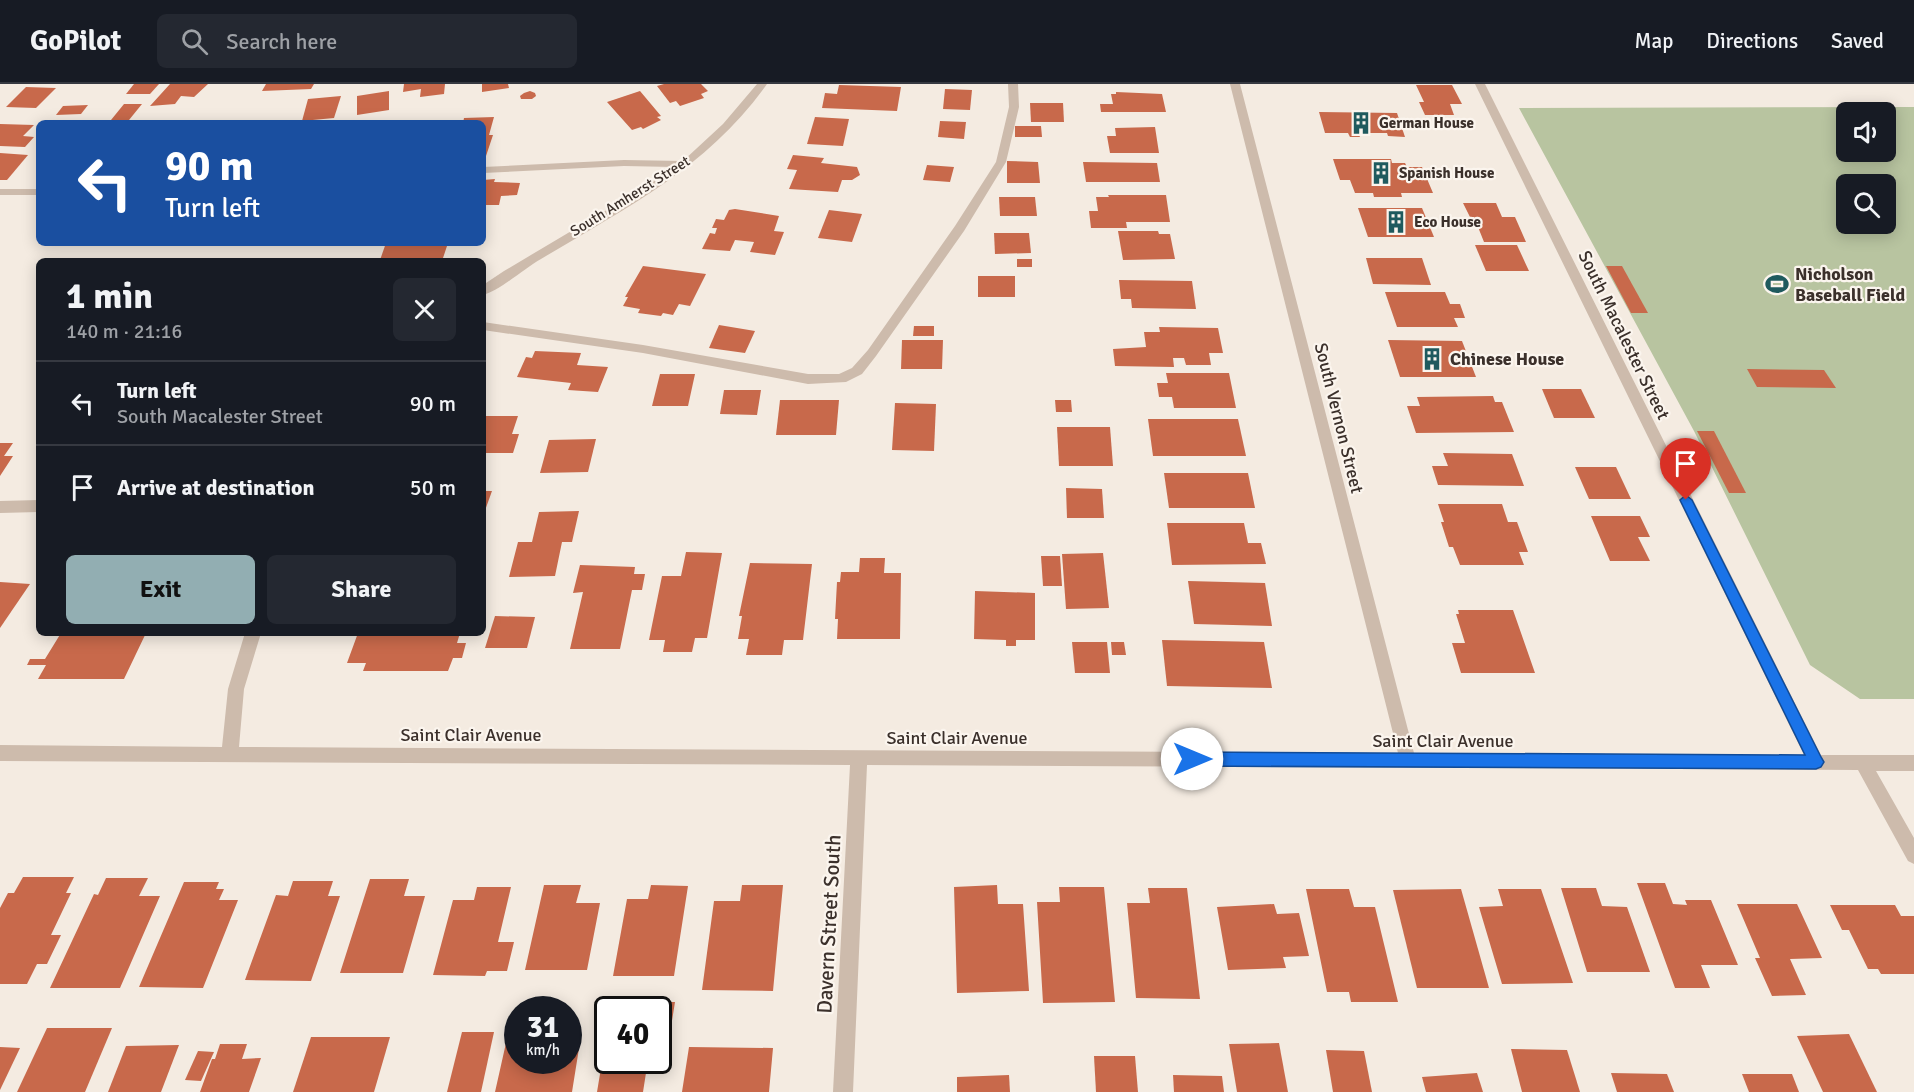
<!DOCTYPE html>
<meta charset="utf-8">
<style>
:root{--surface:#171b24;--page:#242831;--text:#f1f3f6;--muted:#9ea1a6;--line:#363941;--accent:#92aeb2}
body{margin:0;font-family:Signika,sans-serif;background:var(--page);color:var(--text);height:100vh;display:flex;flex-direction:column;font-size:22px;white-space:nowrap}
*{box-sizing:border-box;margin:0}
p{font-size:20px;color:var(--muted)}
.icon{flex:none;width:33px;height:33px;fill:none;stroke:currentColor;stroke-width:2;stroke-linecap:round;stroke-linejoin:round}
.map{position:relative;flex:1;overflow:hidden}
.sheet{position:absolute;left:36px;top:174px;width:450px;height:378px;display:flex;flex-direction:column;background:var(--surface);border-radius:9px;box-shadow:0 3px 15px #0003}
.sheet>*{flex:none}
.hud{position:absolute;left:36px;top:36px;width:450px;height:126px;border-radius:9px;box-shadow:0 3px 15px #0003;background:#1a4fa0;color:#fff;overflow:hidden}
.controls{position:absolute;left:1836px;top:18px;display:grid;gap:12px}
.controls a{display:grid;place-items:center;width:60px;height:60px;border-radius:9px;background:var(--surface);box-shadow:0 3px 15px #0003;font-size:30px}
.speed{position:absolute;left:504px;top:912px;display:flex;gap:12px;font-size:30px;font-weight:700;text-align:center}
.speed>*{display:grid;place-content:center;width:78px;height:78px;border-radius:50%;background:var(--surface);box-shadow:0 3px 15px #0003;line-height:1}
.speed small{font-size:15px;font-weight:400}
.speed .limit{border:3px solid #111;border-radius:9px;background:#fff;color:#111}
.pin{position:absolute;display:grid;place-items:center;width:51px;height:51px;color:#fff;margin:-62px -26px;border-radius:50% 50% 50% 0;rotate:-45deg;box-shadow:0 0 6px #0007}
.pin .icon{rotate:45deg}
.me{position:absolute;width:66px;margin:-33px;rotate:90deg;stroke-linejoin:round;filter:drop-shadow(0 0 4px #0008)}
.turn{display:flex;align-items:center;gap:21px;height:126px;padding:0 30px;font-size:27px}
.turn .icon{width:78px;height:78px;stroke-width:2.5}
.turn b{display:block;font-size:42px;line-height:51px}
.round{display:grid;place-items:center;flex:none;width:63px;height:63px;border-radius:9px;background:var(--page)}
.overview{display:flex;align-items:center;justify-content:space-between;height:102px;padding:0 30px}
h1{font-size:36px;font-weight:800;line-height:45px}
.primary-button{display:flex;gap:12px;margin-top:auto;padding:12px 30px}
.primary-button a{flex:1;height:69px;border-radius:9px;background:var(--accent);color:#111;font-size:24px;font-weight:800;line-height:69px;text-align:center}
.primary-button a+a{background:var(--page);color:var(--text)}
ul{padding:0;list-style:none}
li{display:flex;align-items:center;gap:18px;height:84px;padding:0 30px;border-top:2px solid var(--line)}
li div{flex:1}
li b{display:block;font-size:22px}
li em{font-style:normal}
header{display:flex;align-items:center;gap:36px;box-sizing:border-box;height:84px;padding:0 30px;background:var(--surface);border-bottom:2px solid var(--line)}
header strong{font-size:28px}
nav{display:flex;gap:33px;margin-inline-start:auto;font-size:21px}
.search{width:420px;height:54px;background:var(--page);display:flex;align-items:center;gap:15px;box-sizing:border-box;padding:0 21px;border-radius:9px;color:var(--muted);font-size:22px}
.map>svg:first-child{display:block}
.green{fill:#b8c4a0;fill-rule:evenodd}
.building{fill:#c8694b}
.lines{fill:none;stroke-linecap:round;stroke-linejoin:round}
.minor{fill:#cdbbac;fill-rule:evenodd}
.route{fill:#1a73e8;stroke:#114b97;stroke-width:1.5}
.labels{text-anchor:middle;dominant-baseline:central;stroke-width:4.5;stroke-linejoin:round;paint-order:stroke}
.far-poi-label{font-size:15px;font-weight:bold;fill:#3b302b;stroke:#fbf5ee;text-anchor:start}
.far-street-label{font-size:15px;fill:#3b302b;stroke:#fbf5ee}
.poi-label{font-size:18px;font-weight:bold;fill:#3b302b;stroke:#fbf5ee;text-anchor:start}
.street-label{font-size:18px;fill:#3b302b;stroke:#fbf5ee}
.near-street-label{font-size:21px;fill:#3b302b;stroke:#fbf5ee}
</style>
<header>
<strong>GoPilot</strong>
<div class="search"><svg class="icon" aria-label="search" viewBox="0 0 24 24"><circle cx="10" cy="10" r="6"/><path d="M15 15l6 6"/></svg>Search here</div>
<nav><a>Map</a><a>Directions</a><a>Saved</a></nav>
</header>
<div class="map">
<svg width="1914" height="1008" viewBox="0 0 1914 1008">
<rect width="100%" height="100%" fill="#f4ebe1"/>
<!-- green -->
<path class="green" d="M1914,23V615H1860L1810,581L1694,347L1519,24ZM1846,28H1886V68H1846ZM1846,100H1886V140H1846Z"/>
<!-- building -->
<g class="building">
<polygon points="134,0 159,0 150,10 126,10"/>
<polygon points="170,0 208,0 194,13 181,12 175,20 150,22"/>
<polygon points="266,0 314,0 311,5 262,7"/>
<polygon points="404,0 445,0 444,10 420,13 421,5 403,8"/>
<polygon points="482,0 508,0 509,4 482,8"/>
<polygon points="664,0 701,0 708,7 701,10 704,14 680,22 676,17 670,19 657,2"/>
<polygon points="839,1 901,3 897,27 822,24 825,9 837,10"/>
<polygon points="1416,1 1452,1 1462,20 1450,20 1454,31 1425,31 1419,18 1424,18"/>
<polygon points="26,3 56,4 36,24 6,23"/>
<polygon points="945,5 972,6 970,26 943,25"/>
<polygon points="389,7 389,26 357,31 357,12"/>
<polygon points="530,7 535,9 536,12 532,15 521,15 520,12 524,9"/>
<polygon points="640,7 661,32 657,33 661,36 643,45 641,43 632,46 607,18"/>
<polygon points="1116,8 1162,10 1166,28 1101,28 1100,20 1113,20 1111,10 1116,10"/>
<polygon points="341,12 334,34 302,37 308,15"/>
<polygon points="1030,19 1063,19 1064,38 1031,38"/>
<polygon points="124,20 142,20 129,36 111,36"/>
<polygon points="88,21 81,30 56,31 63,22"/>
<polygon points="1319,28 1397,29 1405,53 1388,52 1387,49 1358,49 1360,53 1350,53 1348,49 1325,49"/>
<polygon points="494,33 489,51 493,51 483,81 483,39 463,39 464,34"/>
<polygon points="815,33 849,35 843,62 807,60"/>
<polygon points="940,37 966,38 964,55 938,53"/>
<polygon points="0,40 34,41 23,52 34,53 25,63 0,62"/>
<polygon points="1015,42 1041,42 1042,53 1015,53"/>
<polygon points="1155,43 1159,69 1110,69 1107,52 1116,52 1115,44"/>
<polygon points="0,69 28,71 7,96 0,96"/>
<polygon points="793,71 824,74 821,79 857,83 860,91 852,96 842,96 838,108 789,105 797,86 787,85"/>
<polygon points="1333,75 1391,75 1392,79 1405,79 1407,83 1422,83 1433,109 1401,109 1402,113 1374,113 1373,109 1355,109 1350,96 1340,96"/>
<polygon points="1007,77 1038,78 1040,99 1007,99"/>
<polygon points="1083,78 1157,79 1160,98 1086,98"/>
<polygon points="927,81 954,83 950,98 923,96"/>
<polygon points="495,95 494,98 520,99 517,111 501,112 499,121 483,121 483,96"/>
<polygon points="1108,111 1166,111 1170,138 1126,138 1127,144 1091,144 1089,127 1098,127 1096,113 1109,113"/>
<polygon points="999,113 1035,113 1037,132 1000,132"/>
<polygon points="1463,119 1496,119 1502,133 1515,133 1526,158 1484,158 1474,133 1470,133"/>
<polygon points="1358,124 1422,124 1434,153 1368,153"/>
<polygon points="735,125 779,132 774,147 784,148 775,171 750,168 754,158 735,156 730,167 702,165 710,149 715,150 717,144 712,144 716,135 724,136 729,126"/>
<polygon points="829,126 862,130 852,158 818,154"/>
<polygon points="1118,147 1158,147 1159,150 1170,150 1175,175 1123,176"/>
<polygon points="994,149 1029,149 1031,169 995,170"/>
<polygon points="386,159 448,159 443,174 380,176"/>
<polygon points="1475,161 1517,161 1529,187 1486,187"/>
<polygon points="1366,174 1422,174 1431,201 1373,200"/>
<rect x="1017" y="175" width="15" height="8"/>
<polygon points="643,182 706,190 690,222 679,220 673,231 663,229 661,232 638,229 640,225 623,222 628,213 625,213"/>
<polygon points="1606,182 1622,182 1648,229 1631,229"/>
<rect x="978" y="192" width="37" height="21"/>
<polygon points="1119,196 1192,197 1196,225 1132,224 1131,215 1121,215"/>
<polygon points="1385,208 1445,208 1450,220 1460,220 1465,234 1454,234 1458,243 1397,243"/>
<polygon points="719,241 755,247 745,269 709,264"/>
<polygon points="914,242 934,242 934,252 913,252"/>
<polygon points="1159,243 1218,244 1223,269 1209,269 1211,281 1186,281 1184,274 1173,274 1174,283 1115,282 1113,265 1146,263 1144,248 1160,248"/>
<polygon points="902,256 943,256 942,285 901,285"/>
<polygon points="1388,256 1462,257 1476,293 1400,293"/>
<polygon points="535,267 581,269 577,281 608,283 598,308 568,306 571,299 517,293 526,273 532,274"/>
<polygon points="1747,285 1824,286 1836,304 1757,303"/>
<polygon points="1166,289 1229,289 1236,324 1174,324 1172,313 1159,313 1157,299 1168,299"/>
<polygon points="660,290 695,290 688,322 652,322"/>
<polygon points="1542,305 1581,305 1595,334 1554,334"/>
<polygon points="724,306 761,306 757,331 720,330"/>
<polygon points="1493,312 1495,318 1502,318 1514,348 1416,349 1407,322 1420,322 1417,313"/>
<polygon points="780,316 839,316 836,351 776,351"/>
<polygon points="1055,316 1071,316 1072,328 1056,328"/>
<polygon points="895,319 936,320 934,367 892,366"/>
<polygon points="483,332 518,332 512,350 519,350 513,369 483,369"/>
<polygon points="1148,335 1238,335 1246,372 1153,372"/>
<polygon points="1057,343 1110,343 1113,382 1059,382"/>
<polygon points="1697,347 1714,347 1746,409 1729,409"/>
<polygon points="596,355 588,388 540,389 549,356"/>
<polygon points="0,359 13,359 4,372 13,372 0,392"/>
<polygon points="1443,369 1512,370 1524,402 1438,401 1432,382 1448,382"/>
<polygon points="1575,383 1616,383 1631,415 1589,415"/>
<polygon points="1164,389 1248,389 1255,424 1169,424"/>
<polygon points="1066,404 1102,405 1104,434 1067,434"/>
<polygon points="483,407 492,407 483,432"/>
<polygon points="1438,420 1502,420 1508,438 1517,438 1528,468 1519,468 1524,481 1460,481 1453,463 1449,463 1441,438 1444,438"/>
<polygon points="579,427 572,458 562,458 555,492 509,493 518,458 532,458 539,428"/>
<polygon points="1591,432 1640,432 1650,453 1638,453 1650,477 1610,477"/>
<polygon points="1167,439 1244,439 1248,459 1261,459 1266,480 1172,481"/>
<polygon points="686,468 722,469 707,554 695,554 692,568 663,568 665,556 649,556 662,492 681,492"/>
<polygon points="1103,469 1109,524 1066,525 1062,470"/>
<polygon points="1041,472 1060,472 1062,502 1043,502"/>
<polygon points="860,474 885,474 884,489 901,489 900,555 837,555 838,535 835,535 837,498 840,498 841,488 859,488"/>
<polygon points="750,479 812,480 803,556 784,556 782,571 746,571 749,555 738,555 742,532 739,532"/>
<polygon points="580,481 635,483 634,490 645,490 642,506 632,506 620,565 570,565 583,508 573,509"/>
<polygon points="1188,497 1265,499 1272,542 1194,540"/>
<polygon points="0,498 30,500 0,544"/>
<polygon points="975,507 1035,509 1035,556 1016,556 1016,562 1006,562 1006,556 974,555"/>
<polygon points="1458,526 1513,526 1535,589 1461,589 1452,559 1465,559 1456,530 1459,530"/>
<polygon points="495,532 535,533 527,564 485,564"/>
<polygon points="61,549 146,549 124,595 38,595 46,581 27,581 30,575 45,575"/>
<polygon points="358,549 460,549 457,559 466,559 462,574 453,574 448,587 363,587 366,579 347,579"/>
<polygon points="1162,556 1264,558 1272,604 1167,602"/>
<polygon points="1072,558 1107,558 1110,589 1075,589"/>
<polygon points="1111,558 1124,558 1126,571 1112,571"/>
<polygon points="23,793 74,793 66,809 71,809 51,851 61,851 47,880 37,880 27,900 0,900 0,824 8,809 14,809"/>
<polygon points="106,794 148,794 139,812 160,812 120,904 50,904 94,810 98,811"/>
<polygon points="370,795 409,795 404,812 425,812 403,889 340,889"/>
<polygon points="293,797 333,797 328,812 340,812 311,897 245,896 276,811 288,812"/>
<polygon points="184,798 219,798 216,805 224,805 219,816 238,816 203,904 139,903"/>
<polygon points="1637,799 1665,799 1673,820 1687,821 1685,816 1711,816 1738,881 1701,881 1710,904 1675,904"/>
<polygon points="544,801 581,801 576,819 600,819 587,886 525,886"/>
<polygon points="651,801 688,802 674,892 613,892 627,815 648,815"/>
<polygon points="742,801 783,801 773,907 702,906 714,817 740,817"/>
<polygon points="997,801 998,820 1023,820 1029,907 957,909 954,803"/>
<polygon points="477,803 511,803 498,858 514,858 507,887 487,887 485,892 433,891 453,816 474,816"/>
<polygon points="1059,803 1104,803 1115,918 1043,919 1037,818 1060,818"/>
<polygon points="1148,804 1187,804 1200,915 1136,914 1127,819 1150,819"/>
<polygon points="1561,804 1596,804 1602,822 1627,823 1650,888 1587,888"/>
<polygon points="1306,805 1349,805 1354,823 1375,823 1398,918 1351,918 1349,908 1327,908"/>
<polygon points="1461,805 1489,904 1417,904 1393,806"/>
<polygon points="1498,805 1541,805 1573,899 1502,900 1479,823 1503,822"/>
<polygon points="1274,820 1277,830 1299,829 1309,872 1283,873 1286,884 1228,886 1217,823"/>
<polygon points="1737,820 1797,820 1822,874 1790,875 1806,911 1772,912 1755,874 1760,874"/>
<polygon points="1830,821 1895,821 1901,832 1914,832 1914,890 1881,890 1878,885 1868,885 1849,846 1842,846"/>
<polygon points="649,918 675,918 671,943 658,943 658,926 647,926"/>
<polygon points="47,944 112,944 85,1008 17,1008"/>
<polygon points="462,948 494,948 481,1008 447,1008"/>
<polygon points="1849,950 1877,1008 1823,1008 1797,952"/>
<polygon points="311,953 390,953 374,1008 293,1008"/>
<polygon points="568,958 580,958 572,1008 495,1008 506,959 518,959 518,976 568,976"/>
<polygon points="1279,959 1288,1008 1237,1008 1229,960"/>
<polygon points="220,960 247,960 242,975 261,974 249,1008 200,1008 212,975 215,975"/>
<polygon points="179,961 161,1008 108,1008 126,962"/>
<polygon points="0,963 20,964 0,1006"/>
<polygon points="689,963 773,964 769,1008 682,1008"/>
<polygon points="1511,965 1567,966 1580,1008 1522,1008"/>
<polygon points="604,966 608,967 608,976 648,976 643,1008 597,1008"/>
<polygon points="1326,966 1364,967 1372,1008 1333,1008"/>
<polygon points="198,967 214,968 201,997 185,996"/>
<polygon points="1094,972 1135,972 1138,1008 1096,1008"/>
<polygon points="1477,989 1483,1008 1426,1008 1422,993"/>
<polygon points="1611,989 1667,990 1674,1008 1617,1008"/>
<polygon points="1742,990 1792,990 1799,1008 1749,1008"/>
<polygon points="1009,991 1010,1008 957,1008 957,993"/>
<polygon points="1173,991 1222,992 1224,1008 1174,1008"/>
</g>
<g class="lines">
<!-- minor -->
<g class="minor">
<path d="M757,0H767C707,84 627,123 541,175C525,184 499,207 483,211V201L504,187L632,111L674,83L624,82L483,89V83L624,76L683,77L723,40Z"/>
<polygon points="1008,0 1018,0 1019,23 1006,78 964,147 876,272 862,290 846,298 808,300 643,269 483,246 483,238 643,261 808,290 839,290 852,284 868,266 955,142 996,78 1009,23"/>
<polygon points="1230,0 1240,0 1414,669 1804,671 1475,0 1485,0 1821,671 1914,671 1914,687 1876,687 1914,754 1914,780 1908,777 1858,686 867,681 853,1008 833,1008 850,681 0,677 0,661 222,663 228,605 245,549 261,549 244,605 239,663 1398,669"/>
<rect x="0" y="105" width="39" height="6"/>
<polygon points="39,416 39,428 0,429 0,417"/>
</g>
</g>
<!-- route -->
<polygon class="route" points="1686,411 1692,416 1821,673 1824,678 1821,683 1816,685 1192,682 1187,680 1185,675 1187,670 1192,668 1805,671 1680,416"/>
<!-- icons -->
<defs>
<g id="building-bare" transform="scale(1.8)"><path d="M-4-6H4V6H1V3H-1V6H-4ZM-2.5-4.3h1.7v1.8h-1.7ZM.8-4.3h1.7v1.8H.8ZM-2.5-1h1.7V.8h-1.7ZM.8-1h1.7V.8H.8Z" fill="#1f5a5e" stroke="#fbf5ee" stroke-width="2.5" paint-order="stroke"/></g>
<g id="stadium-bare" transform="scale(1.8)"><path d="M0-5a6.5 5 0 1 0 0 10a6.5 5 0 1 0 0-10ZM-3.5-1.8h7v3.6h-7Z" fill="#1f5a5e" stroke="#fbf5ee" stroke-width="2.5" paint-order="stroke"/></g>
</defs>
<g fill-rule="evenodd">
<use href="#building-bare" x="1361" y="39"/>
<use href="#building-bare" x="1381" y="89"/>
<use href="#building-bare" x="1396" y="138"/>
<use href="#stadium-bare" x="1777" y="200"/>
<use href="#building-bare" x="1432" y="275"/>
</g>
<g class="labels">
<!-- far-poi labels -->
<g class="far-poi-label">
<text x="1379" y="39">German House</text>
<text x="1399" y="89">Spanish House</text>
<text x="1414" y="138">Eco House</text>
</g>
<!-- far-street labels -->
<g class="far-street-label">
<text transform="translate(630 112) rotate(-32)">South Amherst Street</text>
</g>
<!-- poi labels -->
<g class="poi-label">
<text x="1795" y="190">Nicholson<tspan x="1795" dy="21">Baseball Field</tspan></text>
<text x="1450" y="275">Chinese House</text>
</g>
<!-- street labels -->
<g class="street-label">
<text transform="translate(1624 251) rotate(64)">South Macalester Street</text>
<text transform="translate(1339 334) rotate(76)">South Vernon Street</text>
<text x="471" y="651">Saint Clair Avenue</text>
<text x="957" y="654">Saint Clair Avenue</text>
<text x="1443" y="657">Saint Clair Avenue</text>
</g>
<!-- near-street labels -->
<g class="near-street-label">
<text transform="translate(829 840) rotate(-87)">Davern Street South</text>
</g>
</g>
</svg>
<div class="controls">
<a><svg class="icon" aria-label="sound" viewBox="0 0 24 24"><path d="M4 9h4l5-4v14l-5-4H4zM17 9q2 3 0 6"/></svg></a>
<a><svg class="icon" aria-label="search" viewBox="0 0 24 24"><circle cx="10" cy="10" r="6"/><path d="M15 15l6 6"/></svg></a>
</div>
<div class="speed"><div>31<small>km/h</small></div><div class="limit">40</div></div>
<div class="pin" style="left:1686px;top:416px;background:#d93025"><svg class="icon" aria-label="arrive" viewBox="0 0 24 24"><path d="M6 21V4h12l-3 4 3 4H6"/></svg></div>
<svg class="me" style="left:1192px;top:675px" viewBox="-20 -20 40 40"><circle r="19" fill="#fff"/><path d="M0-13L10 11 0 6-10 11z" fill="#1a73e8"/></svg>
<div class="hud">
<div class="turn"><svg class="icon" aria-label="left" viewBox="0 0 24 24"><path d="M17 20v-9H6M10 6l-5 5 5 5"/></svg><div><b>90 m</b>Turn left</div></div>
</div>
<section class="sheet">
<div class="overview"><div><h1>1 min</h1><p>140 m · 21:16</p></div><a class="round"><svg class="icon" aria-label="close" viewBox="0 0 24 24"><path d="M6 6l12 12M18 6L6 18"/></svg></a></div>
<ul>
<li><svg class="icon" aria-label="left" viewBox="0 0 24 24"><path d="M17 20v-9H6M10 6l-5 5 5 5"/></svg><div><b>Turn left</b><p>South Macalester Street</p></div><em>90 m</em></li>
<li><svg class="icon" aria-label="arrive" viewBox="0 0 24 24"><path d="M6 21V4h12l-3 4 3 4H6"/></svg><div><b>Arrive at destination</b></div><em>50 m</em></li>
</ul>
<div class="primary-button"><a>Exit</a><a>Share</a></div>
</section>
</div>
